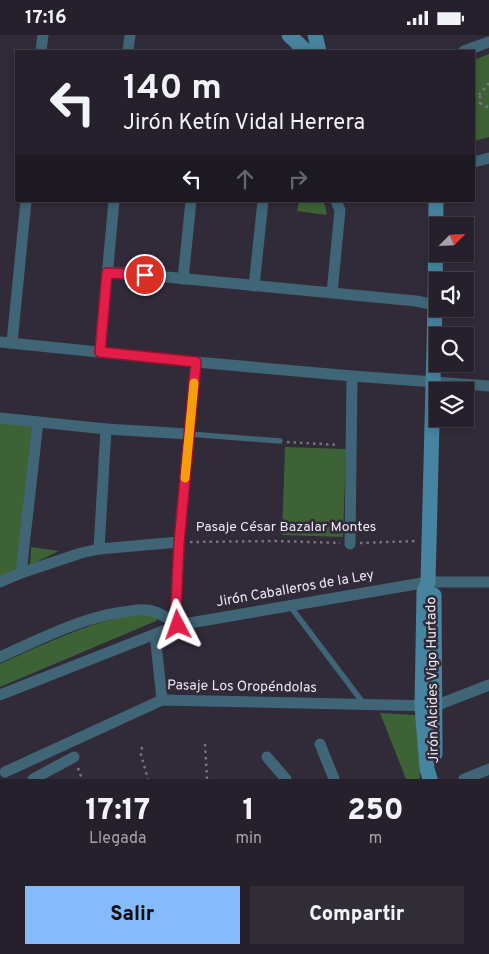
<!DOCTYPE html>
<html lang="es">
<meta charset="utf-8">
<style>
:root{--surface:#25202b;--page:#312d37;--text:#f1f3f6;--muted:#a3a3a9;--line:#423e47;--accent:#86bbfb}
body{margin:0;font-family:Overpass,sans-serif;background:var(--page);color:var(--text);height:100vh;display:flex;flex-direction:column;font-size:19px;white-space:nowrap}
*{box-sizing:border-box;margin:0}
p{font-size:16px;color:var(--muted)}
.icon{flex:none;width:28px;height:28px;fill:none;stroke:currentColor;stroke-width:2;stroke-linecap:round;stroke-linejoin:round}
.map{position:relative;height:744px;overflow:hidden}
.side{display:flex;flex-direction:column;background:var(--surface);flex:1}
.side>*{flex:none}
.guide{position:absolute;left:15px;top:15px;width:460px;height:152px;border-radius:0px;box-shadow:0 2px 8px #0003,0 0 0 1px var(--line);background:#25202b;color:var(--text);overflow:hidden}
.needle{width:32px;rotate:66deg}
.controls{position:absolute;left:429px;top:182px;display:grid;gap:10px}
.controls a{display:grid;place-items:center;width:45px;height:45px;border-radius:0px;background:var(--surface);box-shadow:0 2px 8px #0003,0 0 0 1px var(--line);font-size:25px}
.pin{position:absolute;display:grid;place-items:center;width:42px;height:42px;color:#fff;margin:-21px;border:2px solid #fff;border-radius:50%;box-shadow:0 1px 5px #0007}
.me{position:absolute;width:55px;margin:-28px;rotate:356deg;stroke-linejoin:round;filter:drop-shadow(0 0 4px #0008)}
.turn{display:flex;align-items:center;gap:18px;height:105px;padding:0 25px;font-size:22px}
.turn .icon{width:65px;height:65px;stroke-width:2.5}
.turn b{display:block;font-size:35px;line-height:42px}
.lanes{display:flex;align-items:center;height:48px;padding:0 25px;background:#0003;justify-content:center;gap:25px;direction:ltr}
.lanes .off{opacity:.35}
.eta{display:flex;justify-content:space-evenly;align-items:center;height:85px;text-align:center}
.eta b{font-size:30px;font-weight:800;line-height:35px}
.button{display:flex;gap:10px;margin-top:auto;padding:10px 25px}
.button a{flex:1;height:58px;border-radius:0px;background:var(--accent);color:#111;font-size:20px;font-weight:800;line-height:58px;text-align:center}
.button a+a{background:var(--page);color:var(--text)}
.status{display:flex;justify-content:space-between;align-items:center;height:35px;padding:0 25px;background:var(--surface);direction:ltr}
.status svg{height:14px;fill:currentColor}
.map>svg:first-child{display:block}
.green{fill:#3d6235}
.lines{fill:none;stroke-linecap:round;stroke-linejoin:round}
.path{stroke:#797380;stroke-width:2.5;stroke-dasharray:2.5 4;stroke-linecap:butt}
.lane{stroke:#406577;stroke-width:5.5}
.street{stroke:#406577;stroke-width:11}
.secondary{stroke:#4684a0;stroke-width:15}
.route-casing{stroke:#92132f;stroke-width:12}
.route{stroke:#e11d48;stroke-width:9}
.slow{stroke:#f59e0b;stroke-width:9}
.labels{text-anchor:middle;dominant-baseline:central;stroke-width:5;stroke-linejoin:round;paint-order:stroke}
.street-label{font-size:14px;fill:#ece8f2;stroke:#312a39}
</style>
<div class="status"><b>17:16</b><svg viewBox="0 0 49 12"><path d="M0 12V9h3v3zM5 12V6h3v6zM10 12V3h3v9zM15 12V0h3v12zM26 1h20v11H26zM47 4h2v5h-2z"/></svg></div>
<div class="map">
<svg width="489" height="744" viewBox="0 0 489 744">
<rect width="100%" height="100%" fill="#312a39"/>
<!-- green -->
<g class="green">
<polygon points="489,19 489,102 474,106 474,25"/>
<polygon points="299,166 322,166 325,170 327,180 297,176"/>
<polygon points="0,387 35,390 19,534 0,542"/>
<polygon points="285,412 346,414 343,502 282,500"/>
<polygon points="31,512 59,516 30,530"/>
<path d="M150,578L158,583L156,586L0,652V629C47,608 98,582 150,578Z"/>
<polygon points="380,678 416,680 420,743 419,744 406,744"/>
</g>
<g class="lines">
<!-- path -->
<g class="path">
<polyline points="474,58 479,60 481,64 479,70 474,71"/>
<polyline points="479,60 489,48"/>
<polyline points="480,68 489,73"/>
<polyline points="287,407 339,410"/>
<polyline points="190,507 277,506 340,508"/>
<polyline points="360,508 417,506"/>
<polyline points="205,709 207,744"/>
<polyline points="142,712 141,720 148,744"/>
<polyline points="78,733 82,744"/>
</g>
<!-- lane -->
<g class="lane">
<polyline points="189,399 280,406"/>
<polyline points="290,571 364,669"/>
</g>
<!-- street -->
<g class="street">
<polyline points="41,16 43,0"/>
<polyline points="128,16 130,0"/>
<polyline points="464,16 489,7"/>
<polyline points="474,127 489,123"/>
<polyline points="107,238 125,238 416,266 435,270"/>
<polyline points="183,244 191,166"/>
<polyline points="254,251 263,166"/>
<polyline points="332,258 340,175 336,166"/>
<polyline points="0,307 196,327 352,341 489,351"/>
<polyline points="12,308 26,166"/>
<polyline points="100,317 114,166"/>
<polyline points="0,383 106,394 189,399"/>
<polyline points="350,509 352,341"/>
<polyline points="99,514 106,394"/>
<polyline points="21,538 38,387"/>
<polyline points="0,547 21,538 81,518 99,514 179,507"/>
<polyline points="178,590 176,571 179,507 196,327"/>
<polyline points="155,599 162,665"/>
<path d="M0,622C40,604 80,583 123,577C131,576 139,574 147,575C158,576 169,584 178,590"/>
<polyline points="0,660 178,590 428,547 489,547"/>
<polyline points="320,709 334,744"/>
<polyline points="267,722 286,744"/>
<polyline points="5,737 162,665 435,671 489,650"/>
<polyline points="33,744 74,722"/>
<polyline points="464,744 489,734"/>
</g>
<!-- secondary -->
<g class="secondary">
<polyline points="289,0 306,16"/>
<polyline points="315,0 319,16"/>
<polyline points="434,560 435,719"/>
<polyline points="430,744 427,734 422,671 424,557 428,547 435,270 436,166"/>
</g>
</g>
<g class="lines">
<!-- route casing -->
<g class="route-casing">
<polyline id="route" points="145,240 107,238 100,317 196,327 179,508 176,571 178,590"/>
</g>
<!-- route -->
<use href="#route" class="route"/>
<!-- slow -->
<polyline class="slow" points="185,443 194,348"/>
</g>
<g class="labels">
<!-- street labels -->
<g class="street-label">
<text x="286" y="492">Pasaje César Bazalar Montes</text>
<text transform="translate(295 554) rotate(-10)">Jirón Caballeros de la Ley</text>
<text transform="translate(433 645) rotate(-91)">Jirón Alcides Vigo Hurtado</text>
<text transform="translate(242 652) rotate(1)">Pasaje Los Oropéndolas</text>
</g>
</g>
</svg>
<div class="controls">
<a><svg class="needle" viewBox="-14 -14 28 28"><path d="M0-13l5 13h-10z" fill="#e53935"/><path d="M0 13l5-13h-10z" fill="#a3a3a9"/></svg></a>
<a><svg class="icon" aria-label="sound" viewBox="0 0 24 24"><path d="M4 9h4l5-4v14l-5-4H4zM17 9q2 3 0 6"/></svg></a>
<a><svg class="icon" aria-label="search" viewBox="0 0 24 24"><circle cx="10" cy="10" r="6"/><path d="M15 15l6 6"/></svg></a>
<a><svg class="icon" aria-label="layers" viewBox="0 0 24 24"><path d="M12 4l9 5-9 5-9-5zM3 14l9 5 9-5"/></svg></a>
</div>
<div class="pin" style="left:145px;top:240px;background:#d93025"><svg class="icon" aria-label="arrive" viewBox="0 0 24 24"><path d="M6 21V4h12l-3 4 3 4H6"/></svg></div>
<svg class="me" style="left:178px;top:590px" viewBox="-20 -20 40 40"><path d="M0-17L14 15 0 8-14 15z" fill="#e11d48" stroke="#fff" stroke-width="4"/></svg>
<div class="guide">
<div class="turn"><svg class="icon" aria-label="left" viewBox="0 0 24 24"><path d="M17 20v-9H6M10 6l-5 5 5 5"/></svg><div><b>140 m</b>Jirón Ketín Vidal Herrera</div></div>
<div class="lanes"><svg class="icon" aria-label="left" viewBox="0 0 24 24"><path d="M17 20v-9H6M10 6l-5 5 5 5"/></svg><svg class="icon off" aria-label="ahead" viewBox="0 0 24 24"><path d="M12 20V5M6 11l6-6 6 6"/></svg><svg class="icon off" aria-label="right" viewBox="0 0 24 24"><path d="M7 20v-9h11M14 6l5 5-5 5"/></svg></div>
</div>
</div>
<section class="side">
<div class="eta">
<div><b>17:17</b><p>Llegada</p></div>
<div><b>1</b><p>min</p></div>
<div><b>250</b><p>m</p></div>
</div>
<div class="button"><a>Salir</a><a>Compartir</a></div>
</section>
